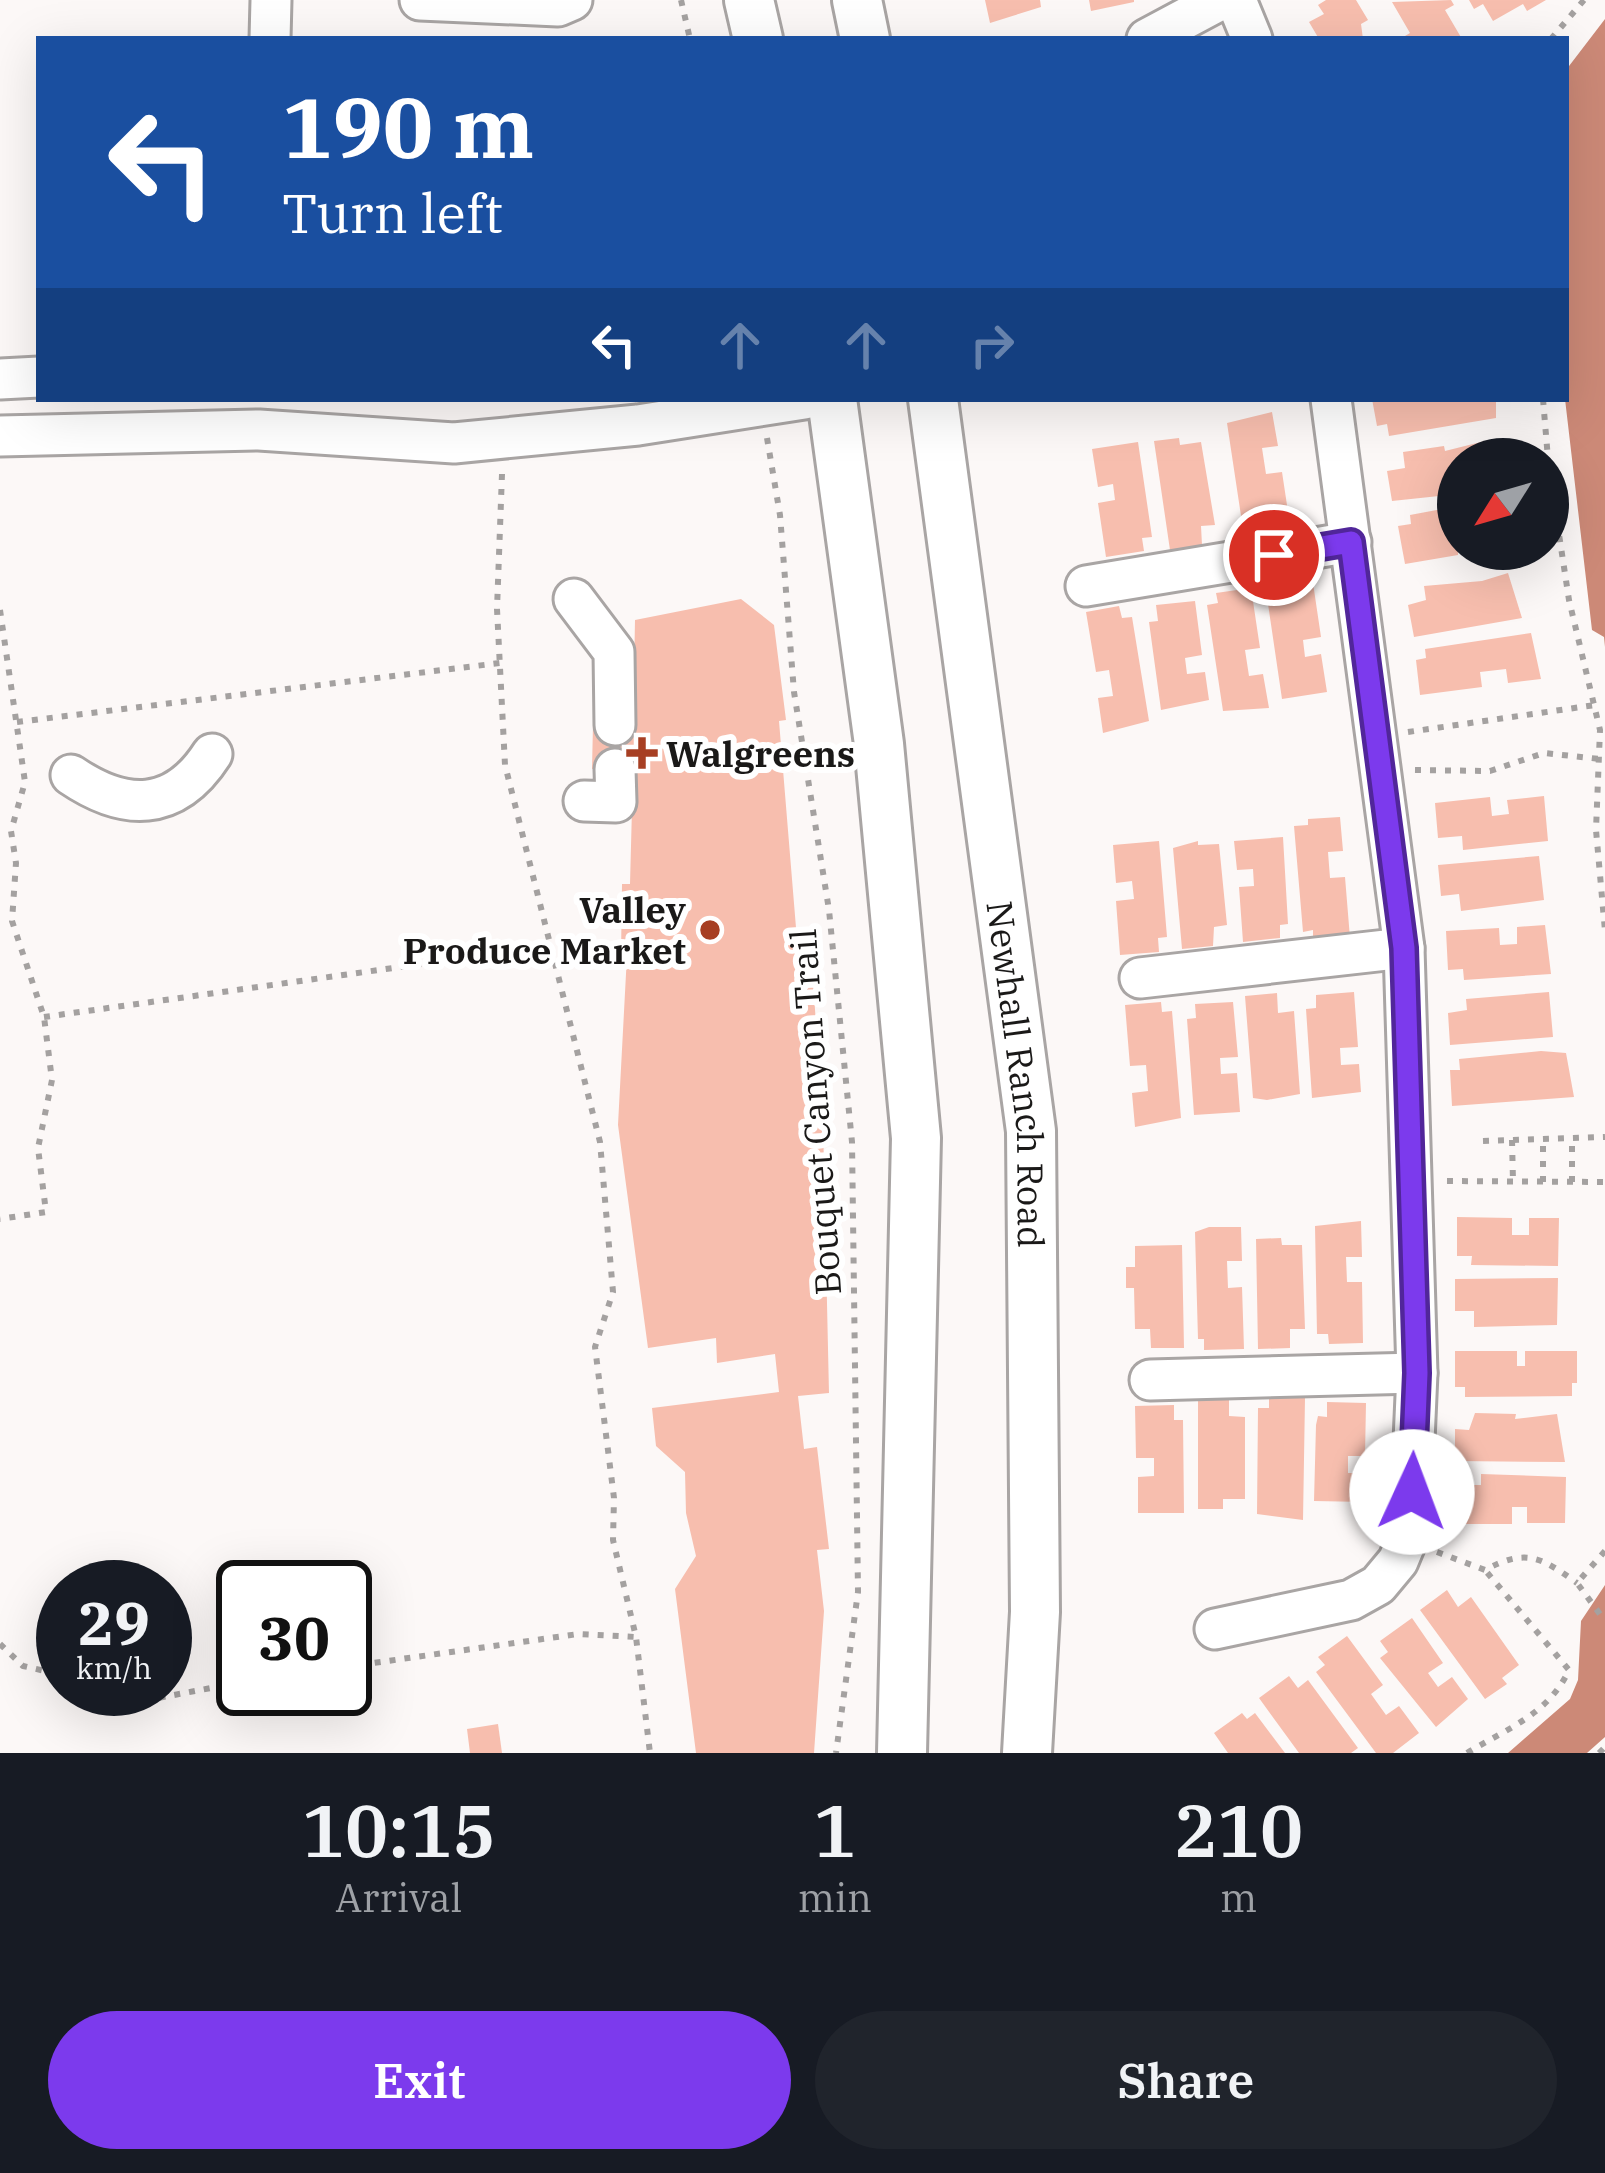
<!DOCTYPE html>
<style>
:root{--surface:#171b24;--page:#20242c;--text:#f1f3f6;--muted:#9ea1a6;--accent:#7c3aed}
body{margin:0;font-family:"IBM Plex Serif",serif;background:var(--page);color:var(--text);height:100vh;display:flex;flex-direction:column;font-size:45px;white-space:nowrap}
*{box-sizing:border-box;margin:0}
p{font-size:39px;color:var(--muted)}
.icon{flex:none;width:66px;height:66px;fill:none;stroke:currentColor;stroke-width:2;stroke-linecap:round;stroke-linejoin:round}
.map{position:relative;height:1753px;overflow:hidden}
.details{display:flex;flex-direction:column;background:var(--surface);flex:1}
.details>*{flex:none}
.banner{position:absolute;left:36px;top:36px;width:1533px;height:366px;border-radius:0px;box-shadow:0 12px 48px #0002;background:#1a4fa0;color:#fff;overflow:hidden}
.needle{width:78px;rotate:233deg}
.fabs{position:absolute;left:1437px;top:438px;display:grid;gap:24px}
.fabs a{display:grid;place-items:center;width:132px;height:132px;border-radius:50%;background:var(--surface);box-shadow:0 12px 48px #0002;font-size:60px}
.speed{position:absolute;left:36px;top:1560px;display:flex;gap:24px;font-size:60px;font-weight:700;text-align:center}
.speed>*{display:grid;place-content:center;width:156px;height:156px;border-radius:50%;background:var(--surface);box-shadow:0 12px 48px #0002;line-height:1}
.speed small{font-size:30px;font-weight:400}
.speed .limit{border:6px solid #111;border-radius:18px;background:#fff;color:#111}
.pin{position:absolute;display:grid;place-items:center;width:102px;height:102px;color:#fff;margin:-51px;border:6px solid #fff;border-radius:50%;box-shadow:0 3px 12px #0007}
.me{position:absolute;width:132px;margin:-66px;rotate:2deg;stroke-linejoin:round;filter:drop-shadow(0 0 9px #0008)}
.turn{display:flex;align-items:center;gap:42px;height:252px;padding:0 48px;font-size:54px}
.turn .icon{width:156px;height:156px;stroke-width:2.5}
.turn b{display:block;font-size:84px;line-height:102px}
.lanes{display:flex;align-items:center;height:114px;padding:0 48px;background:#0003;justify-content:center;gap:60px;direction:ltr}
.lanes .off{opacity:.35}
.eta{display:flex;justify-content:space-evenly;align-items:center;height:204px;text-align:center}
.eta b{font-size:72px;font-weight:600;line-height:84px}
.action{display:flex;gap:24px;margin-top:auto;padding:24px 48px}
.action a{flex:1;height:138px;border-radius:72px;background:var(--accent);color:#fff;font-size:48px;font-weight:600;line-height:138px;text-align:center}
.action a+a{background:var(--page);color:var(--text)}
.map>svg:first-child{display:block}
.water{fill:#cc8977}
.building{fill:#f7beae}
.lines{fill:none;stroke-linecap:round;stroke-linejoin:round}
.minor-casing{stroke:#a9a5a4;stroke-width:45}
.major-casing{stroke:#a9a5a4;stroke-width:54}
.path{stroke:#a4a1a0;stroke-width:6;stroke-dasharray:6 9;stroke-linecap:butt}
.minor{stroke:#fff;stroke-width:39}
.major{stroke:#fff;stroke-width:48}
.route-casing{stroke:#51269a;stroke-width:30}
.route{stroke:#7c3aed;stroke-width:21}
.poi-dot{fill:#a73f23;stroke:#fff;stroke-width:4.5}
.labels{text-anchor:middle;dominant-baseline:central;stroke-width:12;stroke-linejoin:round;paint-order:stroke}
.poi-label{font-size:36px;font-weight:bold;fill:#1a1918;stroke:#fff;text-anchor:start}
.street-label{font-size:36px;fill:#1a1918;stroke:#fff}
</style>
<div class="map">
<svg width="1605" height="1753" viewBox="0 0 1605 1753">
<rect width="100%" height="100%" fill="#fcf8f7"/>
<!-- water -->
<g class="water">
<polygon points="1605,19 1605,647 1604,637 1592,630 1565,399 1566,70"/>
<polygon points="1605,1585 1605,1737 1587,1753 1508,1753 1570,1699 1578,1680 1581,1621"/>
</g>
<!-- building -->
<g class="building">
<polygon points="985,0 1040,0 1041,7 990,23"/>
<polygon points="1089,0 1134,0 1134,2 1091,11"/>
<polygon points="1326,0 1356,0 1368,20 1361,24 1363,39 1319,39 1309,22 1324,14 1318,5"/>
<polygon points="1451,0 1454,5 1445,10 1462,39 1400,39 1410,33 1392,2"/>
<polygon points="1469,0 1546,0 1527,11 1523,4 1493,21 1483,4 1474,9"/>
<polygon points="1372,399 1496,399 1496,418 1389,436 1387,424 1377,426"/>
<polygon points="1272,412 1278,446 1262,448 1266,474 1282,472 1290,525 1288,532 1253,537 1252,528 1243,529 1227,423"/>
<polygon points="1179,438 1180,445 1201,442 1215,525 1201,526 1202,545 1170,550 1154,441"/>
<polygon points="1485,441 1488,459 1458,459 1458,494 1392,501 1387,471 1405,468 1403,452 1444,446 1445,451"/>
<polygon points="1138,442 1152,537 1142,538 1144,551 1106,557 1098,503 1115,500 1113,484 1098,487 1092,449"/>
<polygon points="1458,506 1458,555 1405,564 1398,526 1411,524 1410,515"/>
<polygon points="1508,573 1522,618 1414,637 1408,605 1426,600 1424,586 1482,581"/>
<polygon points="1313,583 1321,637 1303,640 1305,657 1321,654 1327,692 1282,699 1268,604 1277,603 1275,589"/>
<polygon points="1251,588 1260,648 1245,650 1249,676 1263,674 1269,708 1223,711 1207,605 1218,603 1216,593"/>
<polygon points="741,599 774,625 786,720 779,721 798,952 811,952 823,1124 829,1393 798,1396 804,1449 817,1447 829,1549 817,1550 824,1611 814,1753 696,1753 675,1589 696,1556 686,1513 685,1472 656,1446 652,1408 779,1392 775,1354 717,1363 716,1338 648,1348 618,1125 627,955 621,955 622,884 630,884 633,770 592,769 593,724 633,725 635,620"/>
<polygon points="1195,601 1202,655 1185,658 1187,674 1205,672 1209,700 1161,710 1149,622 1158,621 1156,605"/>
<polygon points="1119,606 1122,618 1132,617 1149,721 1103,733 1098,698 1113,696 1109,670 1096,672 1086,612"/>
<polygon points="1531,633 1541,679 1508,683 1506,669 1480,672 1482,687 1420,695 1416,660 1426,658 1425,649"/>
<polygon points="1544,796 1548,841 1463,850 1462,836 1438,838 1435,803 1490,797 1492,816 1509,814 1507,800"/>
<polygon points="1340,817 1343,851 1328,852 1330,878 1345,877 1350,938 1313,941 1313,930 1303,932 1294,826 1308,825 1308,819"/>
<polygon points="1283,837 1288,924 1280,925 1280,938 1243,942 1239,887 1254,886 1253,869 1237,870 1234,841"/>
<polygon points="1159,841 1167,937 1158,938 1159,952 1120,955 1116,901 1134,899 1132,881 1116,883 1113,845"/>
<polygon points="1198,841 1198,845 1219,844 1227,925 1214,927 1213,946 1182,949 1173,848"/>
<polygon points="1539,856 1544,900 1461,911 1459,894 1441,896 1438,865"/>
<polygon points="1545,925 1551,974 1464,980 1463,969 1448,970 1446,931 1499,928 1500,945 1517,944 1517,927"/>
<polygon points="1354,992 1358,1047 1340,1048 1341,1065 1359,1064 1361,1092 1312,1098 1306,1009 1316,1008 1316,995"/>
<polygon points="1549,992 1553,1037 1450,1045 1448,1013 1467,1010 1466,999"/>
<polygon points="1277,993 1278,1013 1294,1011 1300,1094 1267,1100 1253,1098 1245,996"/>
<polygon points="1161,1002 1162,1012 1172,1011 1181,1118 1135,1127 1132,1093 1148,1091 1146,1065 1130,1066 1125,1005"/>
<polygon points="1233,1002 1238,1057 1220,1058 1221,1074 1237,1073 1240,1112 1194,1115 1187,1019 1196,1018 1195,1004"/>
<polygon points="1541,1051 1566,1053 1574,1097 1452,1106 1450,1070 1460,1070 1459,1059"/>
<polygon points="1457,1217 1512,1218 1512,1235 1529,1235 1529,1218 1559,1218 1558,1266 1471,1265 1472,1256 1457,1256"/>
<polygon points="1361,1221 1362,1257 1346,1257 1347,1282 1362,1282 1363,1343 1329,1344 1328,1334 1317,1334 1315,1226"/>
<polygon points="1209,1227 1241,1227 1242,1261 1227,1261 1228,1288 1242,1287 1244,1349 1204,1350 1204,1339 1198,1339 1195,1232"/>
<polygon points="1281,1238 1282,1245 1302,1245 1305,1329 1290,1329 1290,1348 1258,1349 1256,1239"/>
<polygon points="1182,1245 1184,1348 1151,1348 1150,1329 1135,1329 1134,1288 1126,1288 1126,1267 1135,1267 1135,1246"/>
<polygon points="1558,1278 1557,1325 1474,1327 1474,1311 1455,1311 1455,1279"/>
<polygon points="1455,1351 1517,1351 1517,1366 1525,1366 1525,1351 1577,1351 1577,1383 1572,1383 1572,1396 1465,1397 1465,1387 1455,1387"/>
<polygon points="1198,1398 1229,1399 1229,1416 1245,1417 1245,1499 1223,1499 1223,1509 1198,1509"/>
<polygon points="1269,1398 1305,1398 1303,1520 1257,1514 1258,1408 1269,1408"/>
<polygon points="1327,1402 1366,1403 1365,1456 1348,1456 1348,1473 1366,1473 1365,1502 1314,1501 1316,1425 1318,1416 1327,1417"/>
<polygon points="1174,1405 1174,1420 1183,1420 1184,1513 1138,1513 1138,1477 1154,1476 1154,1458 1136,1458 1135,1406"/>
<polygon points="1475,1413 1516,1414 1515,1419 1557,1414 1565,1462 1455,1461 1455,1429 1469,1430"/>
<polygon points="1481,1474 1566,1477 1565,1523 1527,1523 1527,1507 1512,1507 1512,1524 1456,1524 1456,1485 1481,1485"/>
<polygon points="1447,1590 1458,1607 1471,1597 1519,1665 1502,1678 1507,1684 1485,1699 1420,1610"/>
<polygon points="1412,1618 1443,1663 1428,1673 1438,1687 1452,1677 1468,1699 1436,1727 1380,1658 1388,1652 1380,1641"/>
<polygon points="1347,1636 1383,1685 1371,1694 1386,1715 1399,1706 1419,1733 1393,1753 1376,1753 1316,1672 1325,1665 1318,1657"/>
<polygon points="1289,1676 1298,1688 1308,1680 1358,1748 1351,1753 1299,1753 1259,1698"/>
<polygon points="1242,1713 1247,1719 1255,1713 1285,1753 1228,1753 1214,1733"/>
<polygon points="498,1724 502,1753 470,1753 467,1729"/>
</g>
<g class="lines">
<!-- minor casing -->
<g class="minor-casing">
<g id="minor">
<polyline points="420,0 558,6 572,0"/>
<polyline points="1236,0 1252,39"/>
<polyline points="270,39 271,0"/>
<polyline points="1147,39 1220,0"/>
<polyline points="0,379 39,377"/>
<polyline points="0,436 259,430 454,443 638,425 804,399"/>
<polyline points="1086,586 1351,542"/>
<polyline points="574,599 614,652 615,725"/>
<path d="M71,775C124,811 174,813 212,754"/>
<polyline points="584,801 616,802 615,769"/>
<polyline points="1140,978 1404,948"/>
<polyline points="1150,1380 1417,1373"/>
<polyline points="1215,1629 1351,1600 1378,1585 1398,1561 1410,1532 1417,1373 1404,948 1331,399"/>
</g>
</g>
<!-- major casing -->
<g class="major-casing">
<g id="major">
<polyline points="749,0 758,39"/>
<polyline points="857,0 865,39"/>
<polyline points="832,399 879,744 916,1138 902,1753"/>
<path id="s1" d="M933,399L1031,1131L1035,1612L1027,1753"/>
</g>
</g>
<!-- path -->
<g class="path">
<polyline points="681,0 690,39"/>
<polyline points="1551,39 1584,0"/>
<polyline points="1543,399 1548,459"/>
<polyline points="767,438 780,515 794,692 829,910 852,1142 858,1592 836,1753"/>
<polyline points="1548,462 1569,600 1600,730 1596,830 1605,931"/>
<polyline points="502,474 497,609 505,765 600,1142 613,1292 595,1347 614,1498 613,1540 636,1637 650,1753"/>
<polyline points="0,610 25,782 11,831 16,863 12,921 44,1017 52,1080 38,1148 46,1212 0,1219"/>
<polyline points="17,722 500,663"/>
<polyline points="1408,732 1595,705"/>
<polyline points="1415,770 1490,771 1544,753 1600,759"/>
<polyline points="44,1017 550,946"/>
<polyline points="1512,1140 1513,1181"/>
<polyline points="1483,1141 1605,1137"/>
<polyline points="1447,1181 1605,1182"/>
<polyline points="1543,1182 1543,1139"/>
<polyline points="1572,1182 1572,1138"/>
<polyline points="1605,1551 1577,1583 1605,1621"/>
<path d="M1437,1552L1485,1570C1526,1548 1541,1557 1577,1583"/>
<polyline points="0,1644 23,1666 63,1675"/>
<polyline points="345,1667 578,1634 636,1637"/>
<polyline points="140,1689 142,1701 243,1682"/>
<path d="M1467,1753C1506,1729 1548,1715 1569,1670L1485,1570"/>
<polyline points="1599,1753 1605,1747"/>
</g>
<!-- minor -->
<use href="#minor" class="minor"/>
<!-- major -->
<use href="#major" class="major"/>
</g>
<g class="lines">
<!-- route casing -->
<g class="route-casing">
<polyline id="route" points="1274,555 1351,542 1404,948 1417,1373 1412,1492"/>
</g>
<!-- route -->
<use href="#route" class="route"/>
</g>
<!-- markers -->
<g class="poi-dot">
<path d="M636 735h12v12h12v12h-12v12h-12v-12h-12v-12h12z"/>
<circle cx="710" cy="930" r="12"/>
</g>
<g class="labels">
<!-- poi labels -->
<g class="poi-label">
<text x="666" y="753">Walgreens</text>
<text x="686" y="909" text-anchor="end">Valley<tspan x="686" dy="41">Produce Market</tspan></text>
</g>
<!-- street labels -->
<g class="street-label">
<text stroke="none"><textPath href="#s1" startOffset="681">Newhall Ranch Road</textPath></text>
<text transform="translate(815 1112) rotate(-94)">Bouquet Canyon Trail</text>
</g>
</g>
</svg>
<div class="fabs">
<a><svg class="needle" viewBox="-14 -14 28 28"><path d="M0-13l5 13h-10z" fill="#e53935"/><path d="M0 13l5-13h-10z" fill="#9ea1a6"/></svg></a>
</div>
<div class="speed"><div>29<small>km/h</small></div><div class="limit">30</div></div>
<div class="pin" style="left:1274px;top:555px;background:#d93025"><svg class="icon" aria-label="arrive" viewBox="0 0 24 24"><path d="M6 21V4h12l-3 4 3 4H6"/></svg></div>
<svg class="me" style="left:1412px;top:1492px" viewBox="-20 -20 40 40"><circle r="19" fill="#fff"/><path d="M0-13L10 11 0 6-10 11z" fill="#7c3aed"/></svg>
<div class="banner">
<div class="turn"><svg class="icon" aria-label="left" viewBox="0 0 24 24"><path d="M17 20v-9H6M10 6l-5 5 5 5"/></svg><div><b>190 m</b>Turn left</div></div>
<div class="lanes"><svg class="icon" aria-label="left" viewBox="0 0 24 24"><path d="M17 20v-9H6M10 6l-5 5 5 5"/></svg><svg class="icon off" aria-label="ahead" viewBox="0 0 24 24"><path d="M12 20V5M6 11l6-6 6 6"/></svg><svg class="icon off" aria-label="ahead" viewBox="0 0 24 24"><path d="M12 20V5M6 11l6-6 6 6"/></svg><svg class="icon off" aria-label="right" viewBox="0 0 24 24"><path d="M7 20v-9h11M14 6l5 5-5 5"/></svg></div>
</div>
</div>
<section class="details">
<div class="eta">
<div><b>10:15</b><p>Arrival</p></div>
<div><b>1</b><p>min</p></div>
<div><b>210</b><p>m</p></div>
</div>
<div class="action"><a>Exit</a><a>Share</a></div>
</section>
